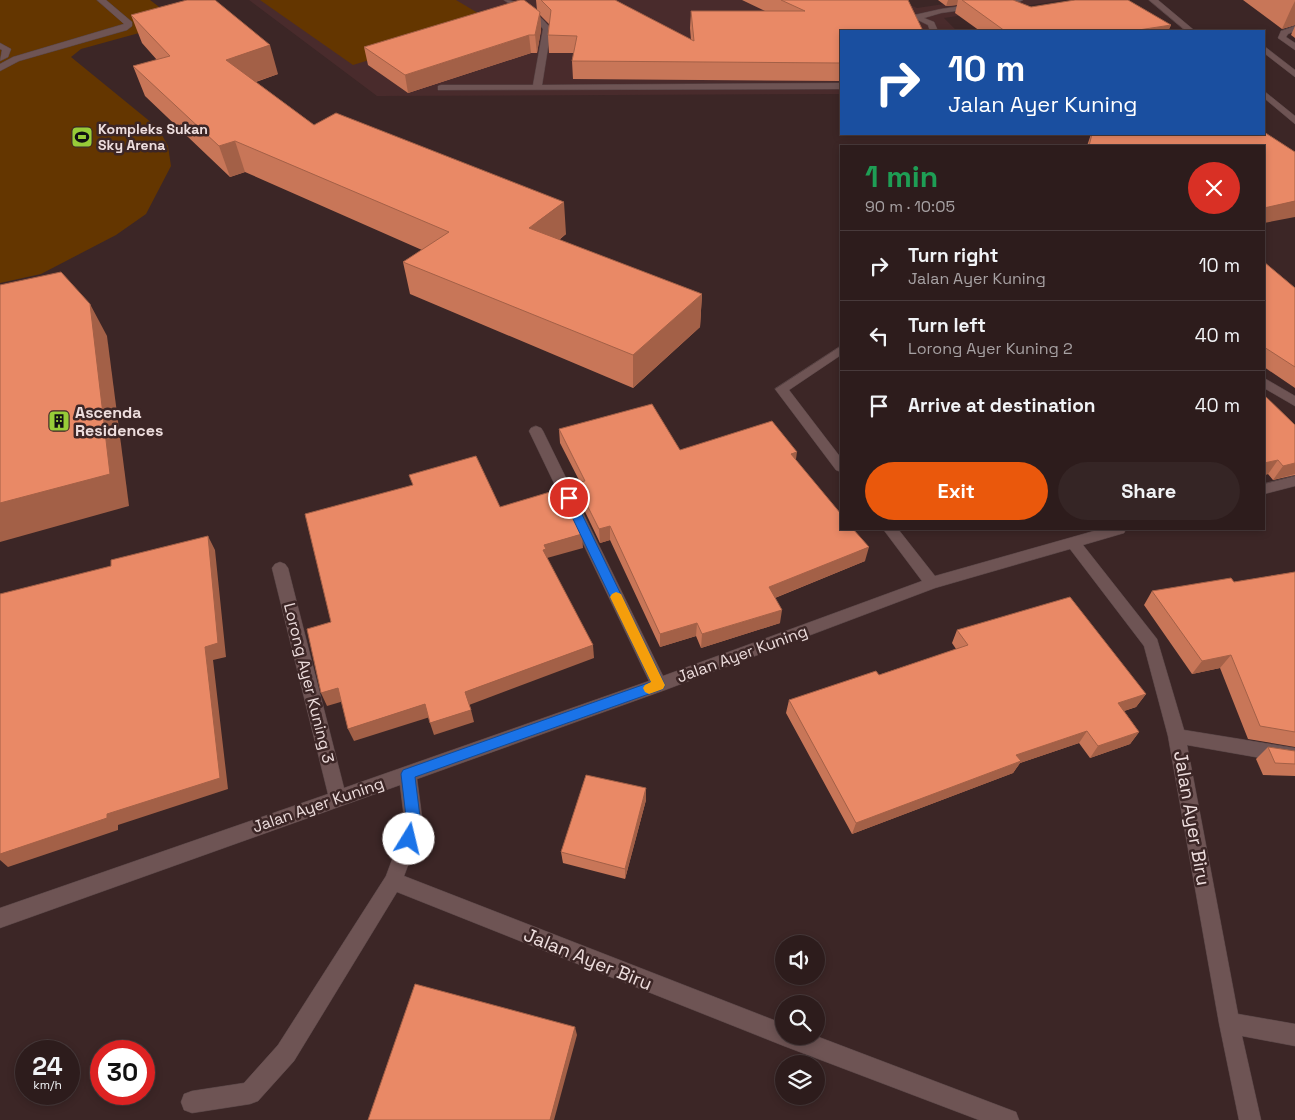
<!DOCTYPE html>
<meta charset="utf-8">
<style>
:root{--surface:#2d1c1c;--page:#352525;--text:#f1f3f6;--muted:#a7a1a3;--line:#483a3b;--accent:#ea580c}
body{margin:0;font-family:"Space Grotesk",sans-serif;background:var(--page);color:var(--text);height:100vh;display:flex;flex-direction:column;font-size:19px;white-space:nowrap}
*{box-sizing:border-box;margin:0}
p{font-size:16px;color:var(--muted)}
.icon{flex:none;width:28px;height:28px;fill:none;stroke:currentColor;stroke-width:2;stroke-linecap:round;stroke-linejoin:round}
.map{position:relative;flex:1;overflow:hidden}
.sheet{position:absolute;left:840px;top:145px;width:425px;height:385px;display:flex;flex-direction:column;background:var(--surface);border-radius:0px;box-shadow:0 2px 8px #0003,0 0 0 1px var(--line)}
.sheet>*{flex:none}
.guide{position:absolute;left:840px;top:30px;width:425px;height:105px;border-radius:0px;box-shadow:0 2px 8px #0003,0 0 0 1px var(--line);background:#1a4fa0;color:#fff;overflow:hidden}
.controls{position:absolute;left:775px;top:935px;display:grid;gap:10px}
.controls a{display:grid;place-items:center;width:50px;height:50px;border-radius:50%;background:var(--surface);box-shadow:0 2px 8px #0003,0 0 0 1px var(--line);font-size:25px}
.speed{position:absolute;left:15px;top:1040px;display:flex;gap:10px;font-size:25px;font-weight:700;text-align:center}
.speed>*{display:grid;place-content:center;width:65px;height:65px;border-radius:50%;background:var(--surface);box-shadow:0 2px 8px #0003,0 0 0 1px var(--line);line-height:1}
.speed small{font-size:12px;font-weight:400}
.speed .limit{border:8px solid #d22;background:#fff;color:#111}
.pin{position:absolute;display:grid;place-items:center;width:42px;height:42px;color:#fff;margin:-21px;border:2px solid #fff;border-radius:50%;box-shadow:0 1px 5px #0007}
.me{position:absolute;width:55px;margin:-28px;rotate:9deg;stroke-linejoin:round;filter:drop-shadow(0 0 4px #0008)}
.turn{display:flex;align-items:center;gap:18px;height:105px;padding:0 25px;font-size:22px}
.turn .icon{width:65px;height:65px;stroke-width:2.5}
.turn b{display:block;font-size:35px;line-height:42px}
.round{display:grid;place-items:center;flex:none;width:52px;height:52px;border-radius:26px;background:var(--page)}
.headline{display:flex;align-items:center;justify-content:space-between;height:85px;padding:0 25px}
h1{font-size:30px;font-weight:700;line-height:38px;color:#1e9e55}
.primary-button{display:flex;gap:10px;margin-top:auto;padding:10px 25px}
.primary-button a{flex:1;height:58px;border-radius:30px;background:var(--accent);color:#fff;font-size:20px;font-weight:700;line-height:58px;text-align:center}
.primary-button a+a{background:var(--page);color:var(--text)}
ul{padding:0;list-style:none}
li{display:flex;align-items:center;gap:15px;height:70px;padding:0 25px;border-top:1px solid var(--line)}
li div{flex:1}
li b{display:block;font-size:19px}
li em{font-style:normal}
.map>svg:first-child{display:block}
.built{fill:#492b2c}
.green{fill:#643600}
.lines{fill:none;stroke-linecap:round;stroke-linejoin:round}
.minor-casing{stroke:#574445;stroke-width:1}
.minor{fill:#6e5454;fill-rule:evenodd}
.wall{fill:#c87658}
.shaded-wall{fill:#a36047}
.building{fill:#e98966;stroke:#a36047}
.route{fill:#1a73e8;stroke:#114b97}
.slow{fill:#f59e0b}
.labels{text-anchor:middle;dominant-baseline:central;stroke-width:5;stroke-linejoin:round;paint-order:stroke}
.far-poi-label{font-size:14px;font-weight:bold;fill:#eddddd;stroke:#3c2626;text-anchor:start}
.poi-label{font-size:16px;font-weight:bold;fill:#eddddd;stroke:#3c2626;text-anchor:start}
.street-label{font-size:16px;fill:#eddddd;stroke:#3c2626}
.near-street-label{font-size:19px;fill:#eddddd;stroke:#3c2626}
</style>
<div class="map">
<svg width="1295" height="1120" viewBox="0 0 1295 1120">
<rect width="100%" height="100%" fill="#3c2626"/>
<!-- built -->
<polygon class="built" points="249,0 899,0 917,8 971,0 1064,0 944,18 957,31 841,31 841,94 377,96"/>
<!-- green -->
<g class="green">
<polygon points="0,0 150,0 179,22 81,49 71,57 158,128 168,146 171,166 146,214 116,235 41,274 0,283"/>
<polygon points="260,0 456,0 493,22 353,65"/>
</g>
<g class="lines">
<!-- minor casing -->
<g class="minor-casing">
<g id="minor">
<polygon points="97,0 106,0 132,22 132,26 127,30 19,61 0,71 0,64 13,57 124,24"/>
<path d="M504,0C521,0 541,15 551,29L542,85L841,83V89L438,90V86L441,85H533L543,29L538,23Z"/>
<polygon points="1002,0 1023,0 1019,2 941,13 924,18 934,22 938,31 930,31 928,25 910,16 941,9"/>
<polygon points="1149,0 1158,0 1195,31 1186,31"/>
<polygon points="1295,26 1295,31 1288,34 1286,37 1295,43 1295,50 1278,38 1281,31"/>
<polygon points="0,43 11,49 8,57 0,61 2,50 0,49"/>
<polygon points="1264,46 1295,70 1295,77 1264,53"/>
<polygon points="1264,91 1295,116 1295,124 1264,98"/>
<polygon points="841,346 841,355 789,390 841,458 841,472 836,470 775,389"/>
<polygon points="1264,378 1295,396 1295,406 1264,388"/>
<polygon points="536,426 541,428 543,431 663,676 922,581 883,529 898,529 935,576 1101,529 1126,529 1124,533 1083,545 1157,639 1184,730 1295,748 1295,764 1187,745 1238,1014 1295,1024 1295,1046 1242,1036 1261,1120 1239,1120 1219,1023 1168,736 1144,646 1070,549 935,588 665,690 417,779 423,825 404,876 784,1024 784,1036 816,1036 1008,1109 1016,1112 1019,1120 979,1120 784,1046 397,892 294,1061 258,1101 250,1104 192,1113 184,1110 181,1102 184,1094 192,1091 244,1083 278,1045 386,876 405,825 400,785 0,928 0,908 328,794 272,568 275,564 280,562 285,564 288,568 344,788 649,681 529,431 531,428"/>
<polygon points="1295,476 1295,486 1264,494 1264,484"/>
</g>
</g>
<!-- minor -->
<use href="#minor" class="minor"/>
</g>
<!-- wall -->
<g class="wall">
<polygon points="536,0 615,0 691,40 690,28 691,11 765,11 742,0 908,0 841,31 841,82 841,81 573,79 572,61 574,53 549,53 548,35 549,24 540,15 541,30 537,53 531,53 408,93 368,65 364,47 537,10"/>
<polygon points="938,0 1013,0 1031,7 1171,25 1168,31 980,31 955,13 957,5 946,6"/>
<polygon points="1243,0 1295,0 1295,25 1282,29"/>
<polygon points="131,15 278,74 256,82 314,125 566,234 559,240 702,294 700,327 633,388 410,294 403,262 422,250 245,172 230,177 145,96 133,66 157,60 142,43"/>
<polygon points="1295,26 1295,38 1291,35"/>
<polygon points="1091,134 1264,134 1264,146 1087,146"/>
<polygon points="1264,262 1295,288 1295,388 1264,367"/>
<polygon points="1264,395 1295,425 1295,475 1273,480 1268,474 1264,475"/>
<polygon points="559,429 680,450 796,460 865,561 775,598 780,623 701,648 696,636 660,647 610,540 600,543 578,497 576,483 580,482 560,443"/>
<polygon points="1295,572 1295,747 1248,739 1220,668 1192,674 1144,605 1152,591 1234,582"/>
<polygon points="957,630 1146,694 1136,707 1124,711 1139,732 1130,744 1090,758 1079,743 1020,763 1013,773 852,834 786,713 789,700 879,675 956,649 952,643"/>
<polygon points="1268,747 1295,751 1295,776 1263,775 1256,759"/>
<polygon points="646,788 646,800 625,879 563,863 561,852"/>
</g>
<!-- shaded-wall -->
<g class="shaded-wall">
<polygon points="948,0 958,0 957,5 946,6"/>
<polygon points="1295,1 1295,25 1282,29 1291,9"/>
<polygon points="540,12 541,30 537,53 535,35"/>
<polygon points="1171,25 1168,31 1132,31"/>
<polygon points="529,35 531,53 408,93 405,75"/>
<polygon points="270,45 278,74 235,89 226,60"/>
<polygon points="235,141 245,172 230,177 219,146"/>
<polygon points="1295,201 1295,217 1264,223 1264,208"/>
<polygon points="564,202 566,234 532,260 529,228"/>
<polygon points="702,294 700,327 633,388 633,355"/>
<polygon points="90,304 107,336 129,506 0,542 0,503"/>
<polygon points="797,452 795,466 791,454"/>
<polygon points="1278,460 1268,474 1264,475 1264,463"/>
<polygon points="1295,463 1295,474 1273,480 1283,466"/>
<polygon points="610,526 610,540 600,543 599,529"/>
<polygon points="582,534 583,548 547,558 543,550 544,545"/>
<polygon points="208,536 215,550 226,657 213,660 228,789 118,825 118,830 8,867 0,860 0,854 107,814"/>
<polygon points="869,547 865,561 767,601 769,587"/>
<polygon points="782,610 780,623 701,648 702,634"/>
<polygon points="697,623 696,636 660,647 660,634"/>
<polygon points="593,645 594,658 469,705 465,692"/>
<polygon points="1231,655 1220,668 1192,674 1202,661"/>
<polygon points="338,688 344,701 327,706 321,693"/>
<polygon points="1146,694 1136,707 1109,716 1118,703"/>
<polygon points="425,704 430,717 354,741 348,729"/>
<polygon points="471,710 474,722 434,735 430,723"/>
<polygon points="1087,731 1079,743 1020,763 1013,773 852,834 856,823 1016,755"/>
<polygon points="1139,732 1130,744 1090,758 1098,746"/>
<polygon points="646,788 646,800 625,879 625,869"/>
<polygon points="575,1027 577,1035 554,1120 550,1120"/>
</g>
<!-- building -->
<g class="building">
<polygon points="187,0 215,0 270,45 226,60 314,125 336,113 564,202 529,228 702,294 633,355 403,262 449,232 235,141 219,146 133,66 170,56 131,15"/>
<polygon points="520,0 524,0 540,12 535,35 529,35 405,75 364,47"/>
<polygon points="541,0 615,0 694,41 691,11 805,11 781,0 908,0 923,31 841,31 841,63 572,61 577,36 548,35 551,10"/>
<polygon points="962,0 1013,0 1031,7 1075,0 1128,0 1171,25 1132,31 1005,31"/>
<polygon points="1264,132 1295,152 1295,201 1264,208 1264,146 1089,146 1092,134 1264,134"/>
<polygon points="1264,262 1295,288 1295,367 1264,347"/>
<polygon points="61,272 90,304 110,474 0,503 0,285"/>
<polygon points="1264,395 1295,425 1295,463 1283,466 1278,460 1264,463"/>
<polygon points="652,404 680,450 772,421 797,452 791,454 841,514 841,529 853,529 869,547 769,587 782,610 702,634 697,623 660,634 610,526 599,529 576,483 585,481 559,429"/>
<polygon points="476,456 500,507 560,489 582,534 544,545 546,549 543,550 593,645 465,692 471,710 430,723 425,704 348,729 338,688 321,693 307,629 331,622 305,514 413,485 409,475"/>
<polygon points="208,536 218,643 205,647 220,778 107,814 107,818 0,854 0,594 111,566 111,560"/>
<polygon points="1295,572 1295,732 1260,726 1231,655 1202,661 1152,591 1231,578 1234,582"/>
<polygon points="1070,597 1146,694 1118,703 1139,732 1098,746 1087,731 1016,755 1021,761 856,823 789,700 876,671 879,675 968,645 957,630"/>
<polygon points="1268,747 1295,751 1295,764 1275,763"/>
<polygon points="586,775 646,788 625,869 561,852"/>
<polygon points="415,984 575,1027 550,1120 368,1120"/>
</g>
<!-- route -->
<polygon class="route" points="569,494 574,498 665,685 663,689 415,777 421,825 414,843 409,845 404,843 402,839 407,825 401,774 403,770 651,682 563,498"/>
<!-- slow -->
<polygon class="slow" points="616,592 621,594 663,681 665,685 663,689 649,694 645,692 643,688 645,685 651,682 610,597 612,594"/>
<!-- icons -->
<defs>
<g id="stadium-square" transform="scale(1.125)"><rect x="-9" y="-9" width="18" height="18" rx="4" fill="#97cc38" stroke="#3c2626"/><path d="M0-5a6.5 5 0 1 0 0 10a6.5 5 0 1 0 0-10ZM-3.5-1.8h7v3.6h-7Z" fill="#111"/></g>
<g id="building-square" transform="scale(1.125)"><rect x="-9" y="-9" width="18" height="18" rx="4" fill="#97cc38" stroke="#3c2626"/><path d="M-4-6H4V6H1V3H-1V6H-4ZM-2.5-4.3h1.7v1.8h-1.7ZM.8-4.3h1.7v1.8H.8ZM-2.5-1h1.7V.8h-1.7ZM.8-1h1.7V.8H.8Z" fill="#111"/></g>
</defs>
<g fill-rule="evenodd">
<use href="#stadium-square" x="82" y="137"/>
<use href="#building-square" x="59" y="421"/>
</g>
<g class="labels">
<!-- far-poi labels -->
<g class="far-poi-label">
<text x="98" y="129">Kompleks Sukan<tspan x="98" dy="16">Sky Arena</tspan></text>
</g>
<!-- poi labels -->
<g class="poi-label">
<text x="75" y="412">Ascenda<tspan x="75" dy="18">Residences</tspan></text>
</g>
<!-- street labels -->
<g class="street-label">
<text transform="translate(742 654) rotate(-20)">Jalan Ayer Kuning</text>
<text transform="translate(309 683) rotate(76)">Lorong Ayer Kuning 3</text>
<text transform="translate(318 805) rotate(-19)">Jalan Ayer Kuning</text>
</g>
<!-- near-street labels -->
<g class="near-street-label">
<text transform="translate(1192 818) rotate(80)">Jalan Ayer Biru</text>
<text transform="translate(588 959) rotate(22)">Jalan Ayer Biru</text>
</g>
</g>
</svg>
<div class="controls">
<a><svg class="icon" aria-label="sound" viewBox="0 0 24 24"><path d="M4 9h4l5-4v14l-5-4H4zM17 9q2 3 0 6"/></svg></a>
<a><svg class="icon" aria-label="search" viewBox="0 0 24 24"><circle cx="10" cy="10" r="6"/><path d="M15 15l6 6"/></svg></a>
<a><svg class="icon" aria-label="layers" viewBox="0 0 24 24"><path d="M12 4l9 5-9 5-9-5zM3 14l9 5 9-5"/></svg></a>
</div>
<div class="speed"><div>24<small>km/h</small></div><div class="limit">30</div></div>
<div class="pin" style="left:569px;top:498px;background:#d93025"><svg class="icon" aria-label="arrive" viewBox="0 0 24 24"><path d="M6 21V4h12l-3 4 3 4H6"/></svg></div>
<svg class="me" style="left:409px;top:839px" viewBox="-20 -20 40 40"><circle r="19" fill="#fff"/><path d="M0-13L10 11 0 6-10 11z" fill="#1a73e8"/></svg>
<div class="guide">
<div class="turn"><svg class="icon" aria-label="right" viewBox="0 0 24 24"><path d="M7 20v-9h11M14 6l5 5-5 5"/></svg><div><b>10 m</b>Jalan Ayer Kuning</div></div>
</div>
<section class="sheet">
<div class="headline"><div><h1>1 min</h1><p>90 m · 10:05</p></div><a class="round" style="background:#d93025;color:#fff"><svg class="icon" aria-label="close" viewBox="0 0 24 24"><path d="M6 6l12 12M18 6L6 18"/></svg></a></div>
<ul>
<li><svg class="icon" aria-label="right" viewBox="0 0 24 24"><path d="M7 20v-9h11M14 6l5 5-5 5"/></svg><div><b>Turn right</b><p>Jalan Ayer Kuning</p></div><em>10 m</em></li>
<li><svg class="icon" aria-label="left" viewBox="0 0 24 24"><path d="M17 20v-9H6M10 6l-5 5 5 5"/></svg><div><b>Turn left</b><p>Lorong Ayer Kuning 2</p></div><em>40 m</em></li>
<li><svg class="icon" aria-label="arrive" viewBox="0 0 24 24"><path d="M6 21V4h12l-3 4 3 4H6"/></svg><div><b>Arrive at destination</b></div><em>40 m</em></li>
</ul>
<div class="primary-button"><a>Exit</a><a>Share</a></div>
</section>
</div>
